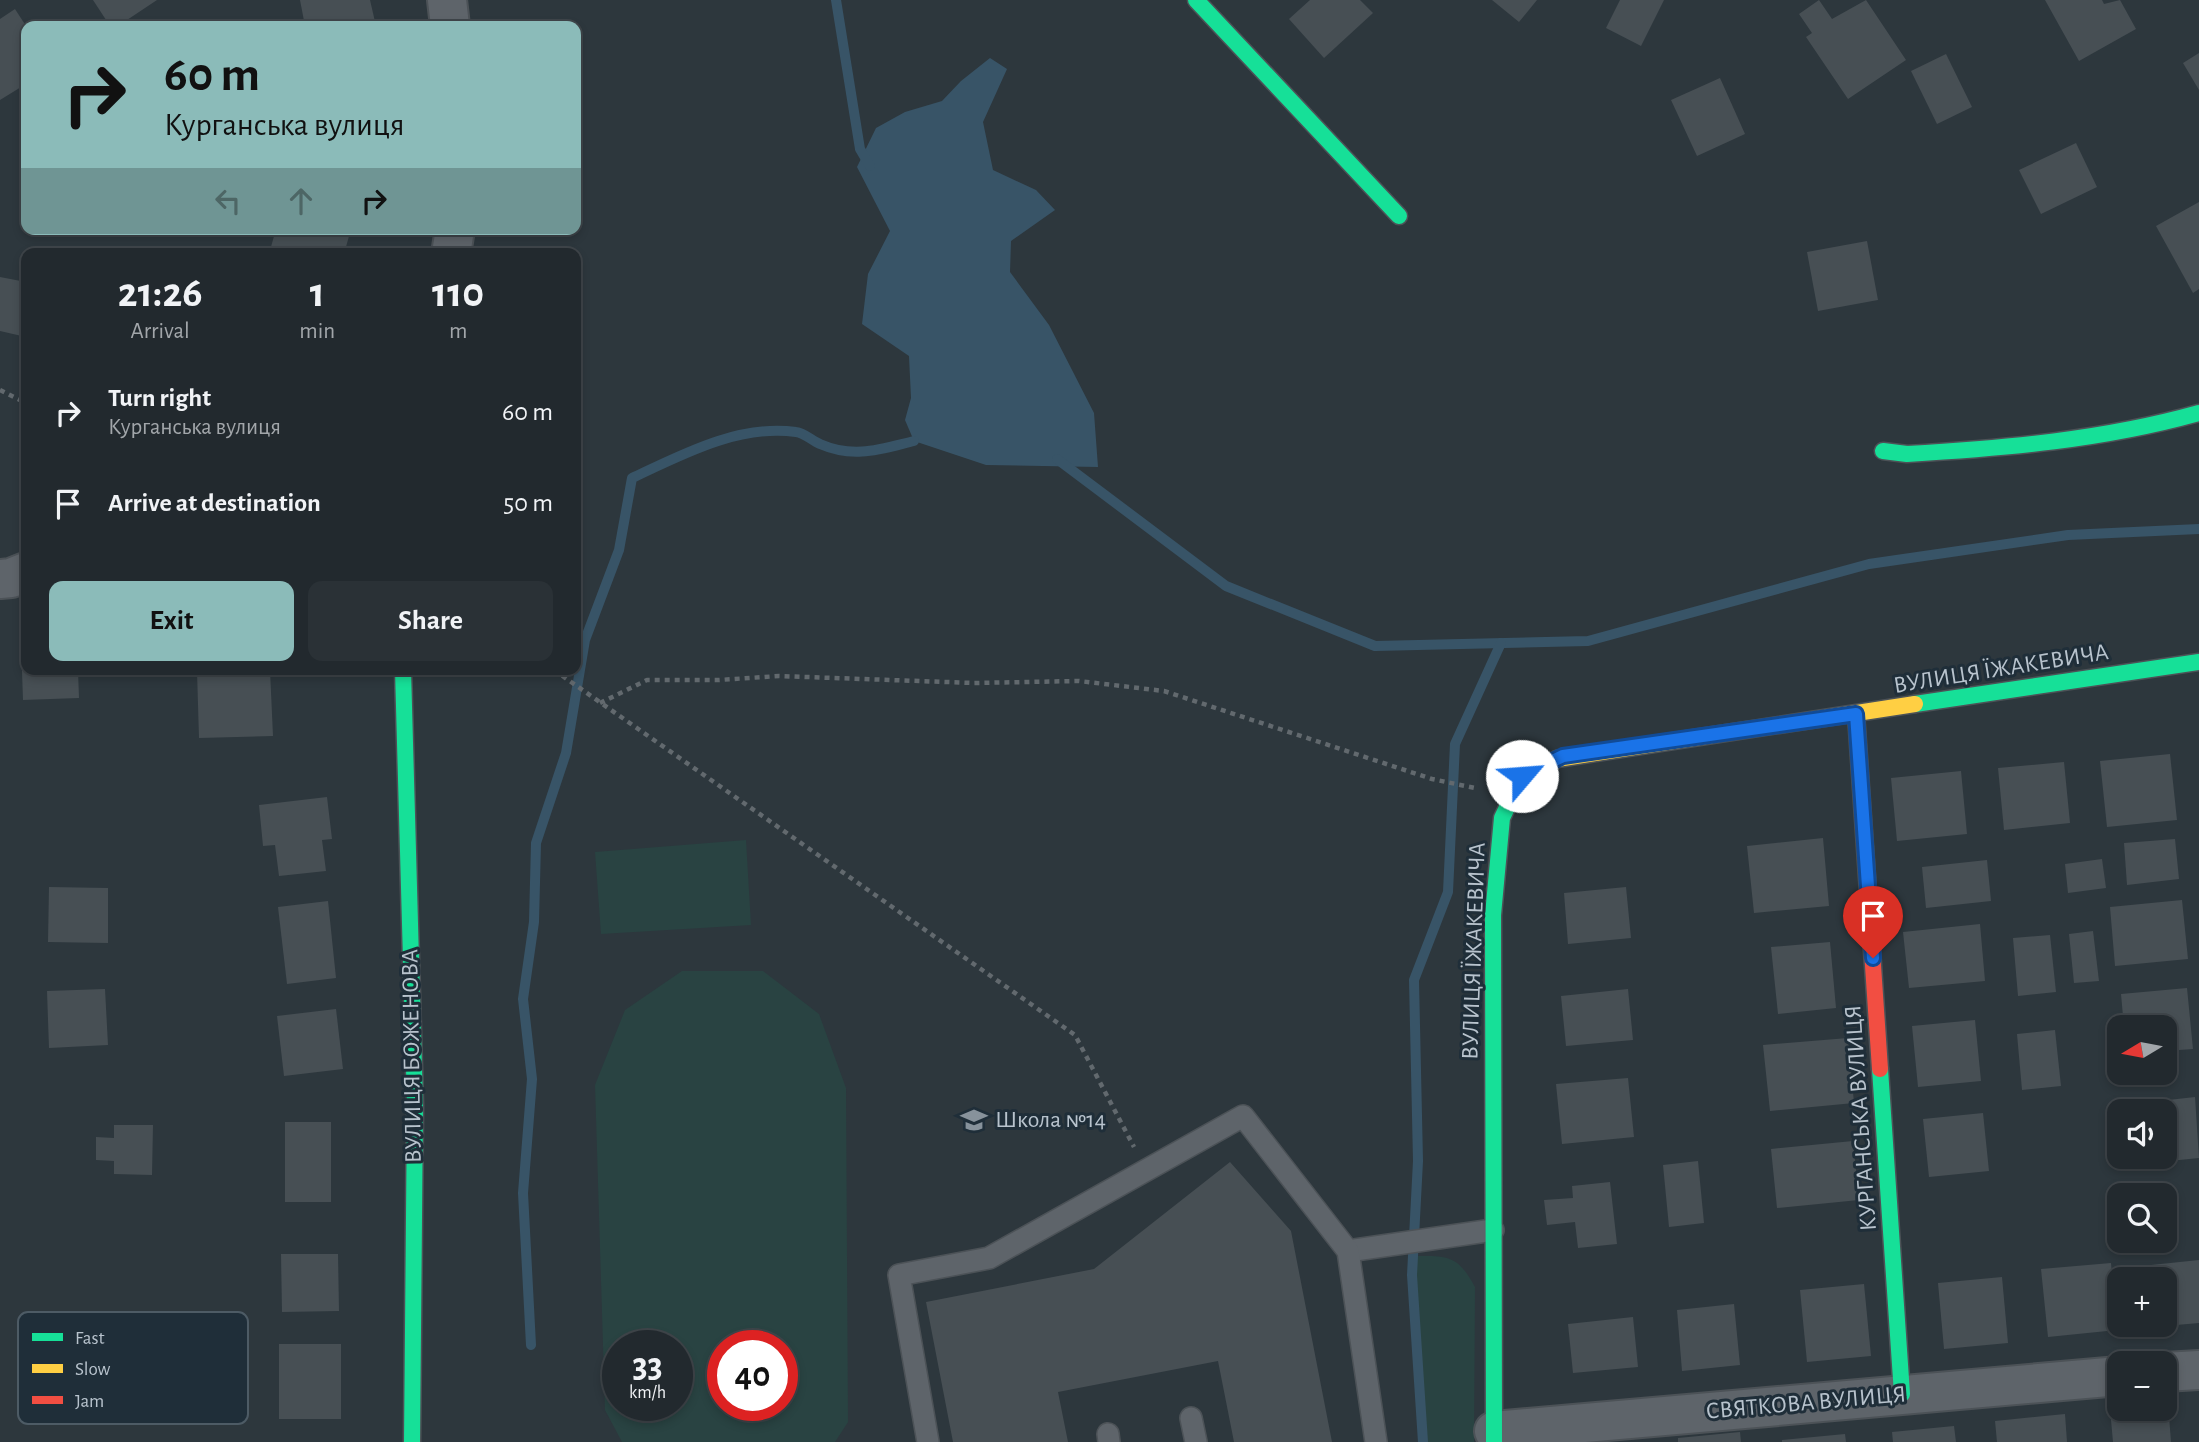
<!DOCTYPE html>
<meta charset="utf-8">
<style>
:root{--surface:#22292e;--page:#2a3136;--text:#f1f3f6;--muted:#a2a6aa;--line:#3f454a;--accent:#8bbbb9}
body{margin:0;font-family:"Alegreya Sans",sans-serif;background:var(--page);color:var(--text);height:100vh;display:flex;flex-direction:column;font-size:26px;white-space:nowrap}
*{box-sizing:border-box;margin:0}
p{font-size:23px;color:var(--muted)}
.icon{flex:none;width:38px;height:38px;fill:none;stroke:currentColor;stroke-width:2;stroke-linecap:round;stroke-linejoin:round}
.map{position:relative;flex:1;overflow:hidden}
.panel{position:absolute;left:21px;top:248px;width:560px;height:427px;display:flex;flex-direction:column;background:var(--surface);border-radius:14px;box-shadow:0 4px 10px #0003,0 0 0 2px var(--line)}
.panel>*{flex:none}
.top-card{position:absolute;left:21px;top:21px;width:560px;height:214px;border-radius:14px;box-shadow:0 4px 10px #0003,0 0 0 2px var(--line);background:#8bbbb9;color:#111;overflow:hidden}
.needle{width:46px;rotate:260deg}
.controls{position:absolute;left:2107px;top:1015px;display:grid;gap:14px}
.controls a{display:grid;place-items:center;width:70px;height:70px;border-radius:14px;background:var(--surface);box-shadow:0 4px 10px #0003,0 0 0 2px var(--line);font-size:35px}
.speed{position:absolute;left:602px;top:1330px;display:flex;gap:14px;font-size:35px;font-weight:700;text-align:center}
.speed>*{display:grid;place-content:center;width:91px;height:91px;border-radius:50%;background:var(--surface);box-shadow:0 4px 10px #0003,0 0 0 2px var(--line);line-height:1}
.speed small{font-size:18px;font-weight:400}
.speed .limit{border:10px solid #d22;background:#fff;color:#111}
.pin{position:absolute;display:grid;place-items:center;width:60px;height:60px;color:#fff;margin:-72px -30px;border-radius:50% 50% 50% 0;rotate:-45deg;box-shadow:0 0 7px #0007}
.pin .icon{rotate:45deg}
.me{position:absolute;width:77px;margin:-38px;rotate:63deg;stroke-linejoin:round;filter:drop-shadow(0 0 5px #0008)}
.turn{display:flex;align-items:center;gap:24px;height:147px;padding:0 28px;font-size:32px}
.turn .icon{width:91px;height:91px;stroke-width:2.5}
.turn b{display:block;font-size:49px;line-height:60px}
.lanes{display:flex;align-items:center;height:66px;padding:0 28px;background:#0003;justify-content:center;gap:35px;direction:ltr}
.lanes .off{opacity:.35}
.eta{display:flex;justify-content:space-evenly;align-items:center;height:119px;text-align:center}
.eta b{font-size:42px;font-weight:700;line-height:49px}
.action{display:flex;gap:14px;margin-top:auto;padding:14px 28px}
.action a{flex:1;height:80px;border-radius:14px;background:var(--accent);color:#111;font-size:28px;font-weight:700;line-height:80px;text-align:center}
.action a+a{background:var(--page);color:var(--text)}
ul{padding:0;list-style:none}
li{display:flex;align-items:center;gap:21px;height:91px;padding:0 28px}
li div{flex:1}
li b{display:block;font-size:26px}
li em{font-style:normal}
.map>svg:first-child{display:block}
.green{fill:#294342;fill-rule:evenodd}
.water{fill:#385467}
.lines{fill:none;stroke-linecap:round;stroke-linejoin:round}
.stream{stroke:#385467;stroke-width:10}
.building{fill:#474f54}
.lane-casing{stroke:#4c5257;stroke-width:24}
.street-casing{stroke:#4c5257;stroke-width:42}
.fast-casing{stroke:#4c5257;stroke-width:19}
.slow-casing{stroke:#4c5257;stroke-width:19}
.jam-casing{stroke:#4c5257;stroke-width:19}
.path{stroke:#62696e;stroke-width:4.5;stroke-dasharray:5 5;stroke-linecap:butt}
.lane{stroke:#5e646a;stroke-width:21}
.street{stroke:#5e646a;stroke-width:38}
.fast{stroke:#16e098;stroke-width:16}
.slow{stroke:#ffcf43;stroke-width:16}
.jam{stroke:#f24e42;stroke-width:16}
.route-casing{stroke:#114b97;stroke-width:18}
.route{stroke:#1a73e8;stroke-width:12}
.labels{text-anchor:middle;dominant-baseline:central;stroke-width:6;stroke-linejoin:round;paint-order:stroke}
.street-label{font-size:24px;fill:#b8c3cd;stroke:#1f2e39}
.poi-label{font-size:24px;fill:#b8c3cd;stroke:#1f2e39;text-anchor:start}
.key{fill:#1f2e39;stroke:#4d5b65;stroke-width:2}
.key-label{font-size:19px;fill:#b8c3cd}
</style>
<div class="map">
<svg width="2199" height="1442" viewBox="0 0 2199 1442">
<rect width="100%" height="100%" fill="#2d373d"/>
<!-- green -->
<g class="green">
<polygon points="746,840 751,925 601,934 595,852"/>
<path d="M682,971H763L819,1014L846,1088L848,1422L835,1442H622L605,1410L595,1085L625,1010ZM618,1346H677V1405H618ZM723,1346H782V1405H723Z"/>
<path d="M1410,1256C1446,1256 1457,1253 1475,1287L1474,1442H1423Z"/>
</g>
<!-- water -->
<polygon class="water" points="990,58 1007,69 983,122 993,170 1036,190 1055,210 1011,241 1010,272 1049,325 1094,413 1098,467 986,465 914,441 905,420 911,398 909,356 862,324 868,274 890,231 857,167 876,128 905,112 942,101 961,81"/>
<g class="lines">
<!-- stream -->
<g class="stream">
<polyline points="836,0 860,149 870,166"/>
<polyline points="1057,459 1226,586 1375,646 1588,641 1869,564 2068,535 2199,529"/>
<path d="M531,1345L523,1193L532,1079L523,999L534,922L536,843L566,753L585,640L619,550L632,478C683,454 739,424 796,432C805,433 812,441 820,444C854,459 881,449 914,441"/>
<polyline points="1423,1442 1412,1275 1418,1161 1414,980 1448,892 1455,744 1501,643"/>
</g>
</g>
<!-- building -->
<g class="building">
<polygon points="93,0 157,0 118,26 110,26"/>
<polygon points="300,0 370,0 376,26 305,26"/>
<polygon points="1310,0 1360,0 1373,13 1324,58 1289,19"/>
<polygon points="1492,0 1537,0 1519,22"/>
<polygon points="1620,0 1664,0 1641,46 1606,28"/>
<polygon points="1819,0 1832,19 1866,0 1906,60 1848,99 1806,37 1812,33 1799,14"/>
<polygon points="2045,0 2102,0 2104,4 2120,0 2136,29 2079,61"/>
<polygon points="15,9 26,26 26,84 0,100 0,19"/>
<polygon points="2199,53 2199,90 2183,63"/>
<polygon points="1946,54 1972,107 1937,124 1911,71"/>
<polygon points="1720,78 1745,134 1697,156 1671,100"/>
<polygon points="2076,143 2097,187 2041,214 2019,170"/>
<polygon points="2199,202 2199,289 2193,293 2156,226"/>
<polygon points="276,229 351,229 344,254 269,254"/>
<polygon points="1867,241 1878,300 1818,311 1807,252"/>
<polygon points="0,277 26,282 26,337 0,331"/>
<polygon points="20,614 26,614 26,670 78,670 79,698 23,700"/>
<polygon points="270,670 273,736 199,738 197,671"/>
<polygon points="2170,754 2177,820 2107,827 2100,761"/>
<polygon points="2064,762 2070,823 2004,830 1998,768"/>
<polygon points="1961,771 1967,834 1897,841 1891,778"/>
<polygon points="327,797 332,839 322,840 326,871 279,876 275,845 263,846 259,805"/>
<polygon points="1823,838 1829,906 1754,913 1747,846"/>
<polygon points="2175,839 2179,879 2127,885 2124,843"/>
<polygon points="2102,859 2106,888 2068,893 2065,864"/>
<polygon points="1987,860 1991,901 1926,908 1922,867"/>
<polygon points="49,887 108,888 108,943 48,942"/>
<polygon points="1626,887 1631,938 1568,944 1564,893"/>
<polygon points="2182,900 2188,959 2115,966 2110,907"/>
<polygon points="328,901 336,978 287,984 278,907"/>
<polygon points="1980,924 1985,981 1909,988 1903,932"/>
<polygon points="2093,931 2099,981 2074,983 2069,934"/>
<polygon points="2050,935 2056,992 2018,996 2013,938"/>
<polygon points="1830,942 1836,1008 1778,1014 1771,947"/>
<polygon points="2187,988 2193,1049 2165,1051 2165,1027 2124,1027 2121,994"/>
<polygon points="105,989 108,1045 49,1048 47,991"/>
<polygon points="1628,989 1633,1040 1566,1046 1561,996"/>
<polygon points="336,1009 343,1069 284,1076 277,1016"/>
<polygon points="1975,1020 1981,1081 1918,1087 1912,1026"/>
<polygon points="2055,1030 2061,1086 2022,1090 2017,1034"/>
<polygon points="1848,1038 1854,1103 1770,1111 1763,1045"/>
<polygon points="1628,1078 1634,1137 1562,1144 1556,1084"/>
<polygon points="2195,1097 2199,1158 2130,1165 2130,1157 2165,1157 2165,1111 2125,1111 2124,1105"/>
<polygon points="1983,1113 1989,1171 1929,1177 1923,1119"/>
<rect x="285" y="1122" width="46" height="80"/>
<polygon points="114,1125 153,1125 152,1175 114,1174 114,1161 96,1160 96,1137 114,1138"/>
<polygon points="1853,1141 1859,1200 1777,1208 1771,1149"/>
<polygon points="1698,1161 1704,1223 1669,1227 1663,1165"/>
<polygon points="1230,1162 1291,1231 1332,1442 1234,1442 1218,1361 1058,1392 1068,1442 953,1442 926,1302 1094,1269"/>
<polygon points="1610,1182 1617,1244 1578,1248 1575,1222 1547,1225 1544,1200 1573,1198 1572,1186"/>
<polygon points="281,1254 338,1254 339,1311 282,1312"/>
<polygon points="2199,1260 2199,1323 2165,1326 2165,1279 2152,1279 2151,1265"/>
<polygon points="2111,1263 2117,1330 2048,1337 2041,1269"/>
<polygon points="2002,1277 2008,1343 1944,1349 1938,1283"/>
<polygon points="1864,1284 1871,1356 1807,1362 1800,1290"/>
<polygon points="1734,1304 1740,1365 1682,1371 1677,1310"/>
<polygon points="1633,1317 1638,1367 1573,1373 1568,1324"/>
<rect x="279" y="1344" width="62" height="75"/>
<polygon points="2168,1403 2171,1442 2113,1442 2110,1409 2165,1409"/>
<polygon points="2065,1414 2067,1442 1997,1442 1995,1421"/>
<polygon points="1954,1426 1956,1442 1893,1442 1892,1432"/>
<polygon points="1740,1432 1741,1442 1678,1442 1678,1438"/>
<polygon points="1845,1434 1846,1442 1782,1442 1782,1440"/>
</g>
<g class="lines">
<!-- lane casing -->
<g class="lane-casing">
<g id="lane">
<polyline points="1348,1251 1493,1230"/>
<polyline points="1191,1418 1196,1442"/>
<polyline points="1108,1434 1109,1442"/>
<polyline points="928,1442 899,1275 989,1258 1243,1116 1348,1251 1376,1442"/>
</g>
</g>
<!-- street casing -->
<g class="street-casing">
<g id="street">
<polyline points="447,0 450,26"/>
<polyline points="451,254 455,229"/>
<polyline points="0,579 11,578 26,572"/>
<polyline points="2165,1372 2199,1370"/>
<polyline points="1494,1431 2119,1376"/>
</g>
</g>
<!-- fast casing -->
<g class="fast-casing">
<g id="fast">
<polyline points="1196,0 1399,216"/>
<path d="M1883,451L1907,454C2006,448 2103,440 2199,413"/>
<polyline points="403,670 415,1105 412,1442"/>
<polyline points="1915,704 2199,662"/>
<polyline points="1880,1069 1902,1394"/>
<polyline points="1494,1442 1493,915 1502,818 1522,776 1557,759"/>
</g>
</g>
<!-- slow casing -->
<g class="slow-casing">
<polyline id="slow" points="1557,759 1915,704"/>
</g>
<!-- jam casing -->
<g class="jam-casing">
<polyline id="jam" points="1856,714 1880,1069"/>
</g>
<!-- path -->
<g class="path">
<polyline points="0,390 26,403"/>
<polyline points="554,670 1075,1035 1134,1147"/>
<polyline points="600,703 647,680 719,680 779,676 974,683 1079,681 1164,691 1432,779 1475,788"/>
</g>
<!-- lane -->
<use href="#lane" class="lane"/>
<!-- street -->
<use href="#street" class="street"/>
<!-- fast -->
<use href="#fast" class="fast"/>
<!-- slow -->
<use href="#slow" class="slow"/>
<!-- jam -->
<use href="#jam" class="jam"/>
</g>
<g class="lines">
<!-- route casing -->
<g class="route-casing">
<polyline id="route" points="1522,776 1563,756 1856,714 1873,958"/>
</g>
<!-- route -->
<use href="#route" class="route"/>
</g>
<!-- icons -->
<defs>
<g id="school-bare" transform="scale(2.1)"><path d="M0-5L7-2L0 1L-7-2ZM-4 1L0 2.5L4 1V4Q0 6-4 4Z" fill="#87929b" stroke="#1f2e39" stroke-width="2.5" paint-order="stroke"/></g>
</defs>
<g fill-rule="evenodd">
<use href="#school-bare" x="974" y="1120"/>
</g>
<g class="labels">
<!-- street labels -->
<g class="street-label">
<text transform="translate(2001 669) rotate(-9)">ВУЛИЦЯ ЇЖАКЕВИЧА</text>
<text transform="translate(1474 951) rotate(-88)">ВУЛИЦЯ ЇЖАКЕВИЧА</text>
<text transform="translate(412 1056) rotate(-91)">ВУЛИЦЯ БОЖЕНОВА</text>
<text transform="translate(1861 1118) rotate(-94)">КУРГАНСЬКА ВУЛИЦЯ</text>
<text transform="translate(1806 1403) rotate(-5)">СВЯТКОВА ВУЛИЦЯ</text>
</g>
<!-- poi labels -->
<g class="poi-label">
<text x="995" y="1120">Школа №14</text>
</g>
</g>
<!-- legend -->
<rect x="18" y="1312" width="230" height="112" rx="10" class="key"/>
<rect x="32" y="1333" width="31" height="8" fill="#16e098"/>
<rect x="32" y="1364" width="31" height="9" fill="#ffcf43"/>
<rect x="32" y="1396" width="31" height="8" fill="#f24e42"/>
<g class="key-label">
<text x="75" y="1344">Fast</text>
<text x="75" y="1375">Slow</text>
<text x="75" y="1407">Jam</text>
</g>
</svg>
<div class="controls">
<a><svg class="needle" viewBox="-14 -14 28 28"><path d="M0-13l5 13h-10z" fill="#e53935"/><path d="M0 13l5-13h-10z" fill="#a2a6aa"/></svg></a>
<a><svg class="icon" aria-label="sound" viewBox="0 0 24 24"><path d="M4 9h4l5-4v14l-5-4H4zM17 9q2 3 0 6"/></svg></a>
<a><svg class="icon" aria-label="search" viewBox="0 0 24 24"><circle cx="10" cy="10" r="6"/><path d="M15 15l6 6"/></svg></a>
<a>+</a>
<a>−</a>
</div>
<div class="speed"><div>33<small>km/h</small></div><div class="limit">40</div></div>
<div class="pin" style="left:1873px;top:958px;background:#d93025"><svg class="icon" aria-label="arrive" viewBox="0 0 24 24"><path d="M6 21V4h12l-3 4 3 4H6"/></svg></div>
<svg class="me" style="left:1522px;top:776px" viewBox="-20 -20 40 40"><circle r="19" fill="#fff"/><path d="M0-13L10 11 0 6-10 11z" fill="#1a73e8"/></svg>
<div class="top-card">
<div class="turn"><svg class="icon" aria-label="right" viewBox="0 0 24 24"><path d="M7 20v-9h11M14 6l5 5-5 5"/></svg><div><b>60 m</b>Курганська вулиця</div></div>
<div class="lanes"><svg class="icon off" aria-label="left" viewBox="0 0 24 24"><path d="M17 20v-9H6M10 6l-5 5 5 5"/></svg><svg class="icon off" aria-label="ahead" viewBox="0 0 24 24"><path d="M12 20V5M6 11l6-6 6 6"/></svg><svg class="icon" aria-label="right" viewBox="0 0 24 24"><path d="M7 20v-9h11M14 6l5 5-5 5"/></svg></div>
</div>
<section class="panel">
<div class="eta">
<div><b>21:26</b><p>Arrival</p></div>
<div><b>1</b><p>min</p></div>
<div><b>110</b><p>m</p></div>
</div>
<ul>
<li><svg class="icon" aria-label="right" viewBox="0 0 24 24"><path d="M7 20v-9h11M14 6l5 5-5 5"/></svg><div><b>Turn right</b><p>Курганська вулиця</p></div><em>60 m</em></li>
<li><svg class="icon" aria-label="arrive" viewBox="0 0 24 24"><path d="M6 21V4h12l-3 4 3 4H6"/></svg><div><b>Arrive at destination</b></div><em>50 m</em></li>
</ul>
<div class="action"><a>Exit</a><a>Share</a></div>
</section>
</div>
